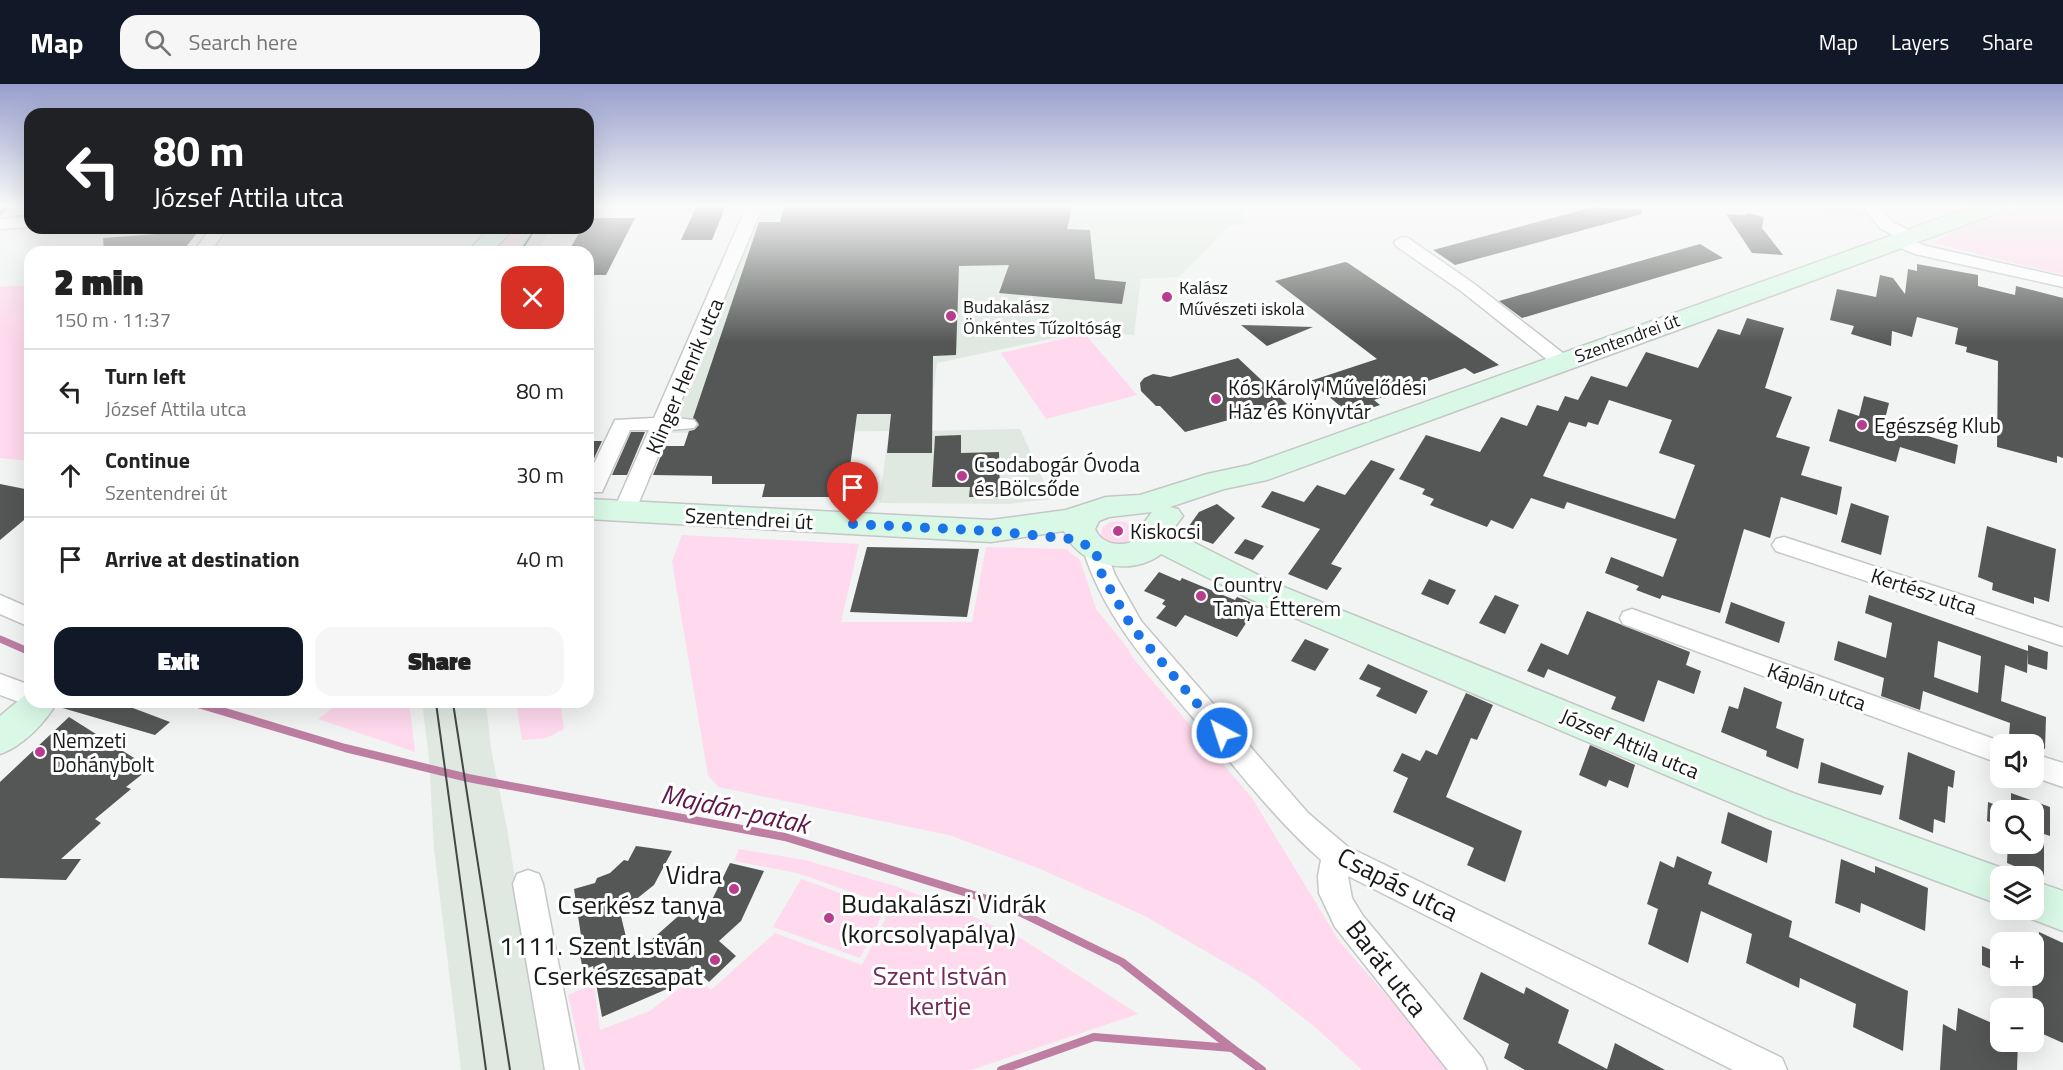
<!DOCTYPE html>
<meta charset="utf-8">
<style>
:root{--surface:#fff;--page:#f6f6f6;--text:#222;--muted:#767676;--line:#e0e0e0;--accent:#111827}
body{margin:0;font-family:"Titillium Web",sans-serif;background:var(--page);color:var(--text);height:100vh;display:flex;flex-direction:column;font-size:22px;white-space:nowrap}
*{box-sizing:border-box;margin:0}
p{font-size:20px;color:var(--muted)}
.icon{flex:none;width:33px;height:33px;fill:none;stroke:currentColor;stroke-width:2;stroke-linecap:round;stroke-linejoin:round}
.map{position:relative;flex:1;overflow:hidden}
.sheet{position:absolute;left:24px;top:162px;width:570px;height:462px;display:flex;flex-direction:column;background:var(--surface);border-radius:18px;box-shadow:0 6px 24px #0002}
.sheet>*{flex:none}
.guide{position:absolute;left:24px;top:24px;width:570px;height:126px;border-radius:18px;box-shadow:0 6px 24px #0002;background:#202124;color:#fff;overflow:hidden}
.controls{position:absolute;left:1990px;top:650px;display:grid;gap:12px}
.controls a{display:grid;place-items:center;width:54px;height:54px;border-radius:12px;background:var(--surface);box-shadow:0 6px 24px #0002;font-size:30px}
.pin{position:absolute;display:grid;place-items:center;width:51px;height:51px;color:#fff;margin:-62px -26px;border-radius:50% 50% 50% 0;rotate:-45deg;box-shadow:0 0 6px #0007}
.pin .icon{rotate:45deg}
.me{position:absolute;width:66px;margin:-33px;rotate:320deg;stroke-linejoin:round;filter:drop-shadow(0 0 4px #0008)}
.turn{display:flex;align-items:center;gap:21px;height:126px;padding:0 30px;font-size:27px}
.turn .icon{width:78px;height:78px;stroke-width:2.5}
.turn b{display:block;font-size:42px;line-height:51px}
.round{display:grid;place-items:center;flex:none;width:63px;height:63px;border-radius:18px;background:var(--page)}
.head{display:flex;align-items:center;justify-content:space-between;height:102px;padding:0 30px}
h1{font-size:36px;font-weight:800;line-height:45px}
.cta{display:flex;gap:12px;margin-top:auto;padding:12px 30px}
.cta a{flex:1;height:69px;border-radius:18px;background:var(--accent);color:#fff;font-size:24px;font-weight:800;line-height:69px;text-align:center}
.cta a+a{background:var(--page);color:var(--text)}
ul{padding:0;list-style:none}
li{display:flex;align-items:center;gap:18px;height:84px;padding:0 30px;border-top:2px solid var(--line)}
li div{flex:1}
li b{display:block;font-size:22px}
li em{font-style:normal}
header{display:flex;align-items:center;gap:36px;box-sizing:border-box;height:84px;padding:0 30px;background:var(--accent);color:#fff}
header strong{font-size:28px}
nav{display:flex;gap:33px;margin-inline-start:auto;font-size:21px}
.search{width:420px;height:54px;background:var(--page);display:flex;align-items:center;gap:15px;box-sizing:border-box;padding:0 21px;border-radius:18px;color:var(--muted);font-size:22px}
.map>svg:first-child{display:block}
.built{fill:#dfe9e2}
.green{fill:#ffd9ed}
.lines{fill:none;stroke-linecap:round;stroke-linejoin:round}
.stream-far2{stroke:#bd7ea2;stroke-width:5}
.stream-far1{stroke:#bd7ea2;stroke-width:7}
.stream{stroke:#bd7ea2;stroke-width:8}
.building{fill:#545755;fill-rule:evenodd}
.minor-casing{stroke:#c4c7c5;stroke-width:3}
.secondary-casing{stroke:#c4c7c5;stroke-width:3}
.minor{fill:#fff;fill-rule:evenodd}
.secondary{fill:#d9f9e6;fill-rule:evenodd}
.tram-far1{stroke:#454746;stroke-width:1.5}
.tram{stroke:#454746;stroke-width:2}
.route{stroke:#1a73e8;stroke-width:10;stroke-dasharray:0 18}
.poi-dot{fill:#b93d8e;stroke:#fff;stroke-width:2}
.labels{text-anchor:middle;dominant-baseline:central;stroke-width:6;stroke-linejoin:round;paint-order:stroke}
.far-poi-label{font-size:18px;fill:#171918;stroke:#fff;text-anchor:start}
.far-street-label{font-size:18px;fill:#171918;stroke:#fff}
.street-label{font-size:21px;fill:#171918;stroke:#fff}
.poi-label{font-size:21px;fill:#171918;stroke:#fff;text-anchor:start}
.near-poi-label{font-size:26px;fill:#171918;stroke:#fff;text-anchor:end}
.near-street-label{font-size:26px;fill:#171918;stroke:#fff}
.near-park-label{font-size:26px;fill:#752959;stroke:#fff}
.near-water-label{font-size:27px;font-style:italic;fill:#611548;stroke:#fff}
</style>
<header>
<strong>Map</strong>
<div class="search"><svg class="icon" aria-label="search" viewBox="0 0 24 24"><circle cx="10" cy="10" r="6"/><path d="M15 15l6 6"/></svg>Search here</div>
<nav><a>Map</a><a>Layers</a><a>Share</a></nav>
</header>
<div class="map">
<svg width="2063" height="986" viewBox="0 0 2063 986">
<rect width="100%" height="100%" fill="#f1f4f2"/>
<!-- built -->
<g class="built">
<polygon points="759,121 1243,121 1245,141 1230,141 1179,193 1141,195 1134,251 1087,247 937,279 929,346 916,347 1020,345 1052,415 1008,420 879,419 889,347 669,349"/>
<polygon points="1721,121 1854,121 1863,132 1733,122"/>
<polygon points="530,144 553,144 536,168 512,168"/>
<polygon points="422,618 486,618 491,665 507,744 545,986 461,986 434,765 429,674"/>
</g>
<!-- green -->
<g class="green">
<polygon points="2021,121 2063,121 2063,191 1933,159 1957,146"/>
<polygon points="513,146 528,147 511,168 494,168"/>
<polygon points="30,201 30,377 0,374 0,203"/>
<polygon points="1085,250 1137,311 1046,335 1001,269"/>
<path d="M1120,437L1131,440L1137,446L1135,457C1122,462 1108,464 1101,451L1102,444L1110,438Z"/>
<polygon points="682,451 859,460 841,538 972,538 986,463 1066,465 1080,476 1096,525 1126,562 1133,574 1252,714 1339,857 1451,986 1362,986 1315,943 1255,896 1145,832 1038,784 949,751 718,703 708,691 672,478"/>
<polygon points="340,618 409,618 415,668 318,635"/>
<polygon points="516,618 560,618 564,645 546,654 522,656"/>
<polygon points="739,765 805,776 895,802 954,824 1022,855 1138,930 971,986 585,986 568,911 594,900 600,946 650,927 695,892 711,906 775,849 862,881 892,822 797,789 734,777"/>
<polygon points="801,795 885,825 860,874 773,843"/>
</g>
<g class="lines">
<!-- stream-far2 -->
<g class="stream-far2">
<polyline points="0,129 10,121"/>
<polyline points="19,134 30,133"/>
</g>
<!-- stream-far1 -->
<g class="stream-far1">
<polyline points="0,555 30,568"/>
<polyline points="191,618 200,621"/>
</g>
<!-- stream -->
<g class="stream">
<polyline points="195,619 345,664 468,694 785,753 1003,820 1122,878 1232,964"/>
<polyline points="1001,986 1094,953 1232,964 1262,986"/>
</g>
</g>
<!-- building -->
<g class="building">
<polygon points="697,121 726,121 712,156 681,156"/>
<polygon points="785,121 1073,121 1067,145 1090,146 1095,195 1126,198 1122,220 999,209 1009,181 959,182 956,271 933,272 932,369 887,369 891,330 857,330 846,413 762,413 765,400 712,400 712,392 653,391 665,362 684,362 689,347 694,346 699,341 693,334 759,138 780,138"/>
<polygon points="1593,123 1642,126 1642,130 1455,181 1433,166"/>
<polygon points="1747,129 1764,133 1762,144 1783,171 1752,169 1726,130 1746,131"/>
<polygon points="588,134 635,134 606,191 588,191 588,168 568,168 582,144 588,144"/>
<polygon points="201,144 182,168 104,168 103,154 170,149 174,145"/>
<polygon points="1700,160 1723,174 1522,234 1499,217"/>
<polygon points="1345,178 1348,179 1499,281 1474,290 1465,284 1374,316 1380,321 1351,331 1310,297 1377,275 1275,197"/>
<polygon points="1917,180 1978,191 1978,202 2015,211 2016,202 2063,214 2063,374 2057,372 2057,379 1997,363 1998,277 1966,268 1967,263 1955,260 1958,244 1917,233 1912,253 1892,247 1891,262 1851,250 1854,242 1830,236 1837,205 1876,213 1880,191 1893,194 1905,210 1908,185 1917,187"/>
<path d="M1747,234L1784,244L1765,304L1792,313L1776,353L1810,363L1801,391L1842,403L1837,431L1781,413L1770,454L1744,445L1720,529L1662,511L1660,515L1636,506L1639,502L1605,489L1611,473L1663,493L1677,455L1567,418L1564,425L1531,414L1513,445L1491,436L1487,443L1430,421L1434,415L1422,410L1425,405L1399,395L1426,351L1480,368L1501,333L1527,342L1537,321L1558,327L1565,312L1578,316L1591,292L1627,303L1646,268L1698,284L1718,245L1740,251ZM1609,316L1672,336L1659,369L1695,381L1675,435L1543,392L1569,338L1586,343L1588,338L1598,341Z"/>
<polygon points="1241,241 1313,243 1267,262"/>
<polygon points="1238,274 1287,320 1185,348 1160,322 1156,322 1141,307 1140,299 1144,294 1153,290 1170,293"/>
<polygon points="1864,312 1889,319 1884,339 1958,361 1955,380 1900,363 1896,378 1829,357 1838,325 1859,332"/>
<polygon points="631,348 645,348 627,391 612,391"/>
<polygon points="961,351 961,369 999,368 1000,413 969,413 970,403 932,403 935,352"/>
<polygon points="588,357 602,357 591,381 588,381"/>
<polygon points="1371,376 1395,385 1331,480 1342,484 1327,506 1288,490 1320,445 1261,423 1272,407 1304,418 1317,401 1345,411"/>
<polygon points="0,400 30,406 30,431 0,456"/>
<polygon points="1851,419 1889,432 1881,471 1841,458"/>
<polygon points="1217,420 1235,434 1213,460 1184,449 1199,428"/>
<polygon points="1987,442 2056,465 2049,518 2034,513 2034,520 1992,506 1993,499 1978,493"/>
<polygon points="1245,455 1264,462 1253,476 1234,469"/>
<polygon points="867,463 979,465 967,533 850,528"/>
<polygon points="1159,488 1180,497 1182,494 1235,516 1237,513 1258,521 1237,553 1185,531 1176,543 1156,534 1166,522 1162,520 1165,516 1144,507"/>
<polygon points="1429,495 1456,506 1448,521 1421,510"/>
<polygon points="1495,511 1519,521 1505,550 1479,539"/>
<path d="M1869,511L2028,567L2027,589L2005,581L2001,617L2046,633L2045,665L2009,652L2010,639L1923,607L1920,626L1881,612L1884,594L1834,576L1838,557L1886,574L1892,539L1865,529ZM1938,557L1981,572L1978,609L1934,593Z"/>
<polygon points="1731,518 1785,538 1779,559 1725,539"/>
<polygon points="1587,527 1690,568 1686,581 1701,587 1694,610 1658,596 1644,638 1611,625 1616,613 1548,585 1544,594 1527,587 1541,559 1568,571"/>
<polygon points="1305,555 1329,565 1315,587 1291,577"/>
<polygon points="2028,561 2048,568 2047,586 2028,580"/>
<polygon points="1368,580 1428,607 1416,630 1376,612 1381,604 1359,595"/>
<polygon points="1744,603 1782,618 1776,644 1804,655 1798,685 1766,672 1767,667 1721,648 1729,622 1738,625"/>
<polygon points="1466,609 1493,621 1477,656 1471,654 1446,713 1522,747 1505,798 1467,781 1474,764 1393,728 1408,694 1393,687 1402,669 1420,677 1426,666 1437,671"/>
<polygon points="60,618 117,618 170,638 155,651 59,623"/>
<polygon points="69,633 150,684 126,703 131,705 95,735 101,739 61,775 81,775 66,796 0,794 0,698"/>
<polygon points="1590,661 1635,681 1628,704 1609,696 1606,703 1579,691"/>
<polygon points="1908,668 1955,687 1953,704 1948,702 1945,739 1934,735 1933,749 1899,735"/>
<polygon points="1821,678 1884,702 1881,711 1818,699"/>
<polygon points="2011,709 2050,723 2050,752 2044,750 2044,794 2007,779 2008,759 2034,759 2034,726 2011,726"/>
<polygon points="1988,718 2008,726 2001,726 2001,742 1987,737"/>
<polygon points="1728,728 1772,747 1767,779 1721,759"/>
<polygon points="636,762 672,767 654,801 620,828 631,874 684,827 693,836 709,822 730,779 764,787 741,837 719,857 736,872 709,898 692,882 667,905 602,933 593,882 583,886 579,866 583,865 574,805 595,799 597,794 610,789 624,776 628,777"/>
<polygon points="1677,772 1712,788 1708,800 1792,837 1789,853 1908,907 1903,967 1853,943 1856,920 1800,894 1799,904 1746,879 1752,850 1701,827 1688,879 1648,860 1658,825 1647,820 1660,777 1674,784"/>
<polygon points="1841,775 1875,789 1875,782 1928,804 1925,847 1861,819 1860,829 1835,819"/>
<polygon points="2039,848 2063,859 2063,959 2034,946 2032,891 2038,891"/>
<polygon points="1982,862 2001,870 2001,889 1982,881"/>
<polygon points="1481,888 1524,910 1526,903 1569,926 1558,959 1607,985 1615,959 1665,986 1525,986 1504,974 1509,960 1463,935"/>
<polygon points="1958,924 2001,943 2001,957 2018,957 2017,986 1940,986 1943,940 1956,947"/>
</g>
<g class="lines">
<!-- minor casing -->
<g class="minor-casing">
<g id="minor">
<polygon points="747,121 763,121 674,334 694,336 697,340 694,344 669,346 635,428 632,433 624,435 616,433 613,428 649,346 630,346 602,408 588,408 588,392 615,336 654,334"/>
<polygon points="1861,121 1878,121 1892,138 1915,149 1917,153 1914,157 1926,162 2063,193 2063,203 1915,170 1894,161 1892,157 1896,153 1880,144"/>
<polygon points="30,133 30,143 0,145 0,135"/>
<polygon points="211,144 227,144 211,167 199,167 197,163"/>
<polygon points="1402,153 1408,154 1473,199 1568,273 1571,277 1568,281 1554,281 1461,207 1396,162 1394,158"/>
<polygon points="1784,453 2063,544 2063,562 1776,467 1772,461 1776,455"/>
<path d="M1095,457L1103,459L1115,491L1141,537L1308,729L1348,763L1782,974L1787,986H1733L1348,792L1352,814L1363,832L1482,974L1487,986H1448L1335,843L1319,809L1318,792L1321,776C1278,738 1244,694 1207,650C1159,593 1105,538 1083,465L1087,459Z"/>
<polygon points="0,511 30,524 30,543 0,530"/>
<polygon points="1632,525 2008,660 2001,660 2001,680 1623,540 1620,534 1623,528"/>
<polygon points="0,590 30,601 30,618 39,619 30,622 0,611"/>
<polygon points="2034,670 2063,679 2063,703 2034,693"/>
<polygon points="528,786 539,790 543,800 579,986 545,986 513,800 517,790"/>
</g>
</g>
<!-- secondary casing -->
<g class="secondary-casing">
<g id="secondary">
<path d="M1977,121H2009L2006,126L1267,396L1224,405L1170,423L1178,425L1183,432L1173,445L1181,452L1274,499L1793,709L2016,789L2018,792H2001V821L1765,733L1250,515L1161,470C1132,493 1078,483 1064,447L991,458L588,435V415L991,436L1066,426L1106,413L1140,411L1207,390L1249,381ZM1152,428L1141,443L1139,454C1125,464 1102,462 1095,445L1099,437L1109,433Z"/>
<polygon points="490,144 514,144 492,168 467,168"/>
<path d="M30,607V618H57C46,638 22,663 0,670V632Z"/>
<polygon points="2034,797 2063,807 2063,847 2019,830 2017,825 2034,825"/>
</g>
</g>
<!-- minor -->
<use href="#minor" class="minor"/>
<!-- secondary -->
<use href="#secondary" class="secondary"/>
<!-- tram-far1 -->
<g class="tram-far1">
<polyline points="520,168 536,144"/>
<polyline points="436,618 436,621"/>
<polyline points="453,618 453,621"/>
</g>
<!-- tram -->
<g class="tram">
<polyline points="436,619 486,986"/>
<polyline points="453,619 510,986"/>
</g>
</g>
<!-- sky -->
<linearGradient id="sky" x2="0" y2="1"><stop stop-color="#979ecc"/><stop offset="0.47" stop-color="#f9faf9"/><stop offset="1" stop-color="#f9faf9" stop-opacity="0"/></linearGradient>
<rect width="2063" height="259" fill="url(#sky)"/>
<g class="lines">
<!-- route -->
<polyline class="route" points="853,440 991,447 1072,455 1095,465 1102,491 1132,543 1222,649"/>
</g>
<!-- markers -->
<g class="poi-dot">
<circle cx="1167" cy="213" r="6"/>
<circle cx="951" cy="232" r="6"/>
<circle cx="1216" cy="315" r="6"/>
<circle cx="1862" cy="341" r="6"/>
<circle cx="962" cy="392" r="6"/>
<circle cx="1118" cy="447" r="6"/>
<circle cx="1201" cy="512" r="6"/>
<circle cx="40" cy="668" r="6"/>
<circle cx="734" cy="805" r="6"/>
<circle cx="829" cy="834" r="6"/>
<circle cx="715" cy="876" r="6"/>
</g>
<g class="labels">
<!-- far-poi labels -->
<g class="far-poi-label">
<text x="1179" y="203">Kalász<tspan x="1179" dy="21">Művészeti iskola</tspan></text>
<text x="963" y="222">Budakalász<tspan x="963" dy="21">Önkéntes Tűzoltóság</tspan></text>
</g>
<!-- far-street labels -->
<g class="far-street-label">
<text transform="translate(1627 254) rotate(-20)">Szentendrei út</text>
</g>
<!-- street labels -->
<g class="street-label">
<text transform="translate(684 292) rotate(-67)">Klinger Henrik utca</text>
<text transform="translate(749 434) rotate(3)">Szentendrei út</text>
<text transform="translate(1924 507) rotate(18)">Kertész utca</text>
<text transform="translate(1817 602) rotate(20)">Káplán utca</text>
<text transform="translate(1630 659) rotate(23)">József Attila utca</text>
</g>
<!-- poi labels -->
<g class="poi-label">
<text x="1228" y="303">Kós Károly Művelődési<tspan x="1228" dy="24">Ház és Könyvtár</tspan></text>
<text x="1874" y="341">Egészség Klub</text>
<text x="974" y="380">Csodabogár Óvoda<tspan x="974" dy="24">és Bölcsőde</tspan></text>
<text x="1130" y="447">Kiskocsi</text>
<text x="1213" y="500">Country<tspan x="1213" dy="24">Tanya Étterem</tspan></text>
<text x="52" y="656">Nemzeti<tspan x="52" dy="24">Dohánybolt</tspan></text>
</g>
<!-- near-poi labels -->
<g class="near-poi-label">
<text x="722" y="790">Vidra<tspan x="722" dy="30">Cserkész tanya</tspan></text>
<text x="841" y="819" text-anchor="start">Budakalászi Vidrák<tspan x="841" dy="30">(korcsolyapálya)</tspan></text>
<text x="703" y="861">1111. Szent István<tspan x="703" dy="30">Cserkészcsapat</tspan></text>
</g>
<!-- near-street labels -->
<g class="near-street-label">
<text transform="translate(1398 800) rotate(27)">Csapás utca</text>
<text transform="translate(1387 884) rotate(52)">Barát utca</text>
</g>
<!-- near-park labels -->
<g class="near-park-label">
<text x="940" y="891">Szent István<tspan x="940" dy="30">kertje</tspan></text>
</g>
<!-- near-water labels -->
<g class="near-water-label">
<text transform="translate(735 724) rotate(12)">Majdán-patak</text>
</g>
</g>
</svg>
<div class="controls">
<a><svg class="icon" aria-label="sound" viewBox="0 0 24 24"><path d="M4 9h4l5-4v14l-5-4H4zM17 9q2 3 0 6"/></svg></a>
<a><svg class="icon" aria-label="search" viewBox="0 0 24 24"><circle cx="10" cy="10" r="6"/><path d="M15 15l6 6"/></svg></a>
<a><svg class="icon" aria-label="layers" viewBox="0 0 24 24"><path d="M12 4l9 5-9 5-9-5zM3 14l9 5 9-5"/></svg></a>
<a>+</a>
<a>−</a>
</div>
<div class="pin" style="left:853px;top:440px;background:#d93025"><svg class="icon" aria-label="arrive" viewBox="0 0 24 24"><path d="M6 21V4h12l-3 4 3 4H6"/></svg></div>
<svg class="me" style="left:1222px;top:649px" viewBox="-20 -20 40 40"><circle r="17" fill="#1a73e8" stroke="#fff" stroke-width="3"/><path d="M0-11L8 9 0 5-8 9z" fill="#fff"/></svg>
<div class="guide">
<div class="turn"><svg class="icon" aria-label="left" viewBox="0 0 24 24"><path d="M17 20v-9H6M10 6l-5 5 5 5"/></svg><div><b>80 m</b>József Attila utca</div></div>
</div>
<section class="sheet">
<div class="head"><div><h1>2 min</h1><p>150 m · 11:37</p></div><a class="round" style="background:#d93025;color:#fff"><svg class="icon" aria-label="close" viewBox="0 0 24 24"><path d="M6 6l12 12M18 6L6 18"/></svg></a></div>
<ul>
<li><svg class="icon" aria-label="left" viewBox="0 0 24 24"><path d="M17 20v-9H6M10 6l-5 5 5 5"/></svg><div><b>Turn left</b><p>József Attila utca</p></div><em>80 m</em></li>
<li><svg class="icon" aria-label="ahead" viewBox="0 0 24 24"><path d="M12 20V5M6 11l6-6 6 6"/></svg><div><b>Continue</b><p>Szentendrei út</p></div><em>30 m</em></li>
<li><svg class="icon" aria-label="arrive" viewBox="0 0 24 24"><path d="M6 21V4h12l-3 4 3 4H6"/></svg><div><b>Arrive at destination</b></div><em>40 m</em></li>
</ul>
<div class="cta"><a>Exit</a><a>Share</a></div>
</section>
</div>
